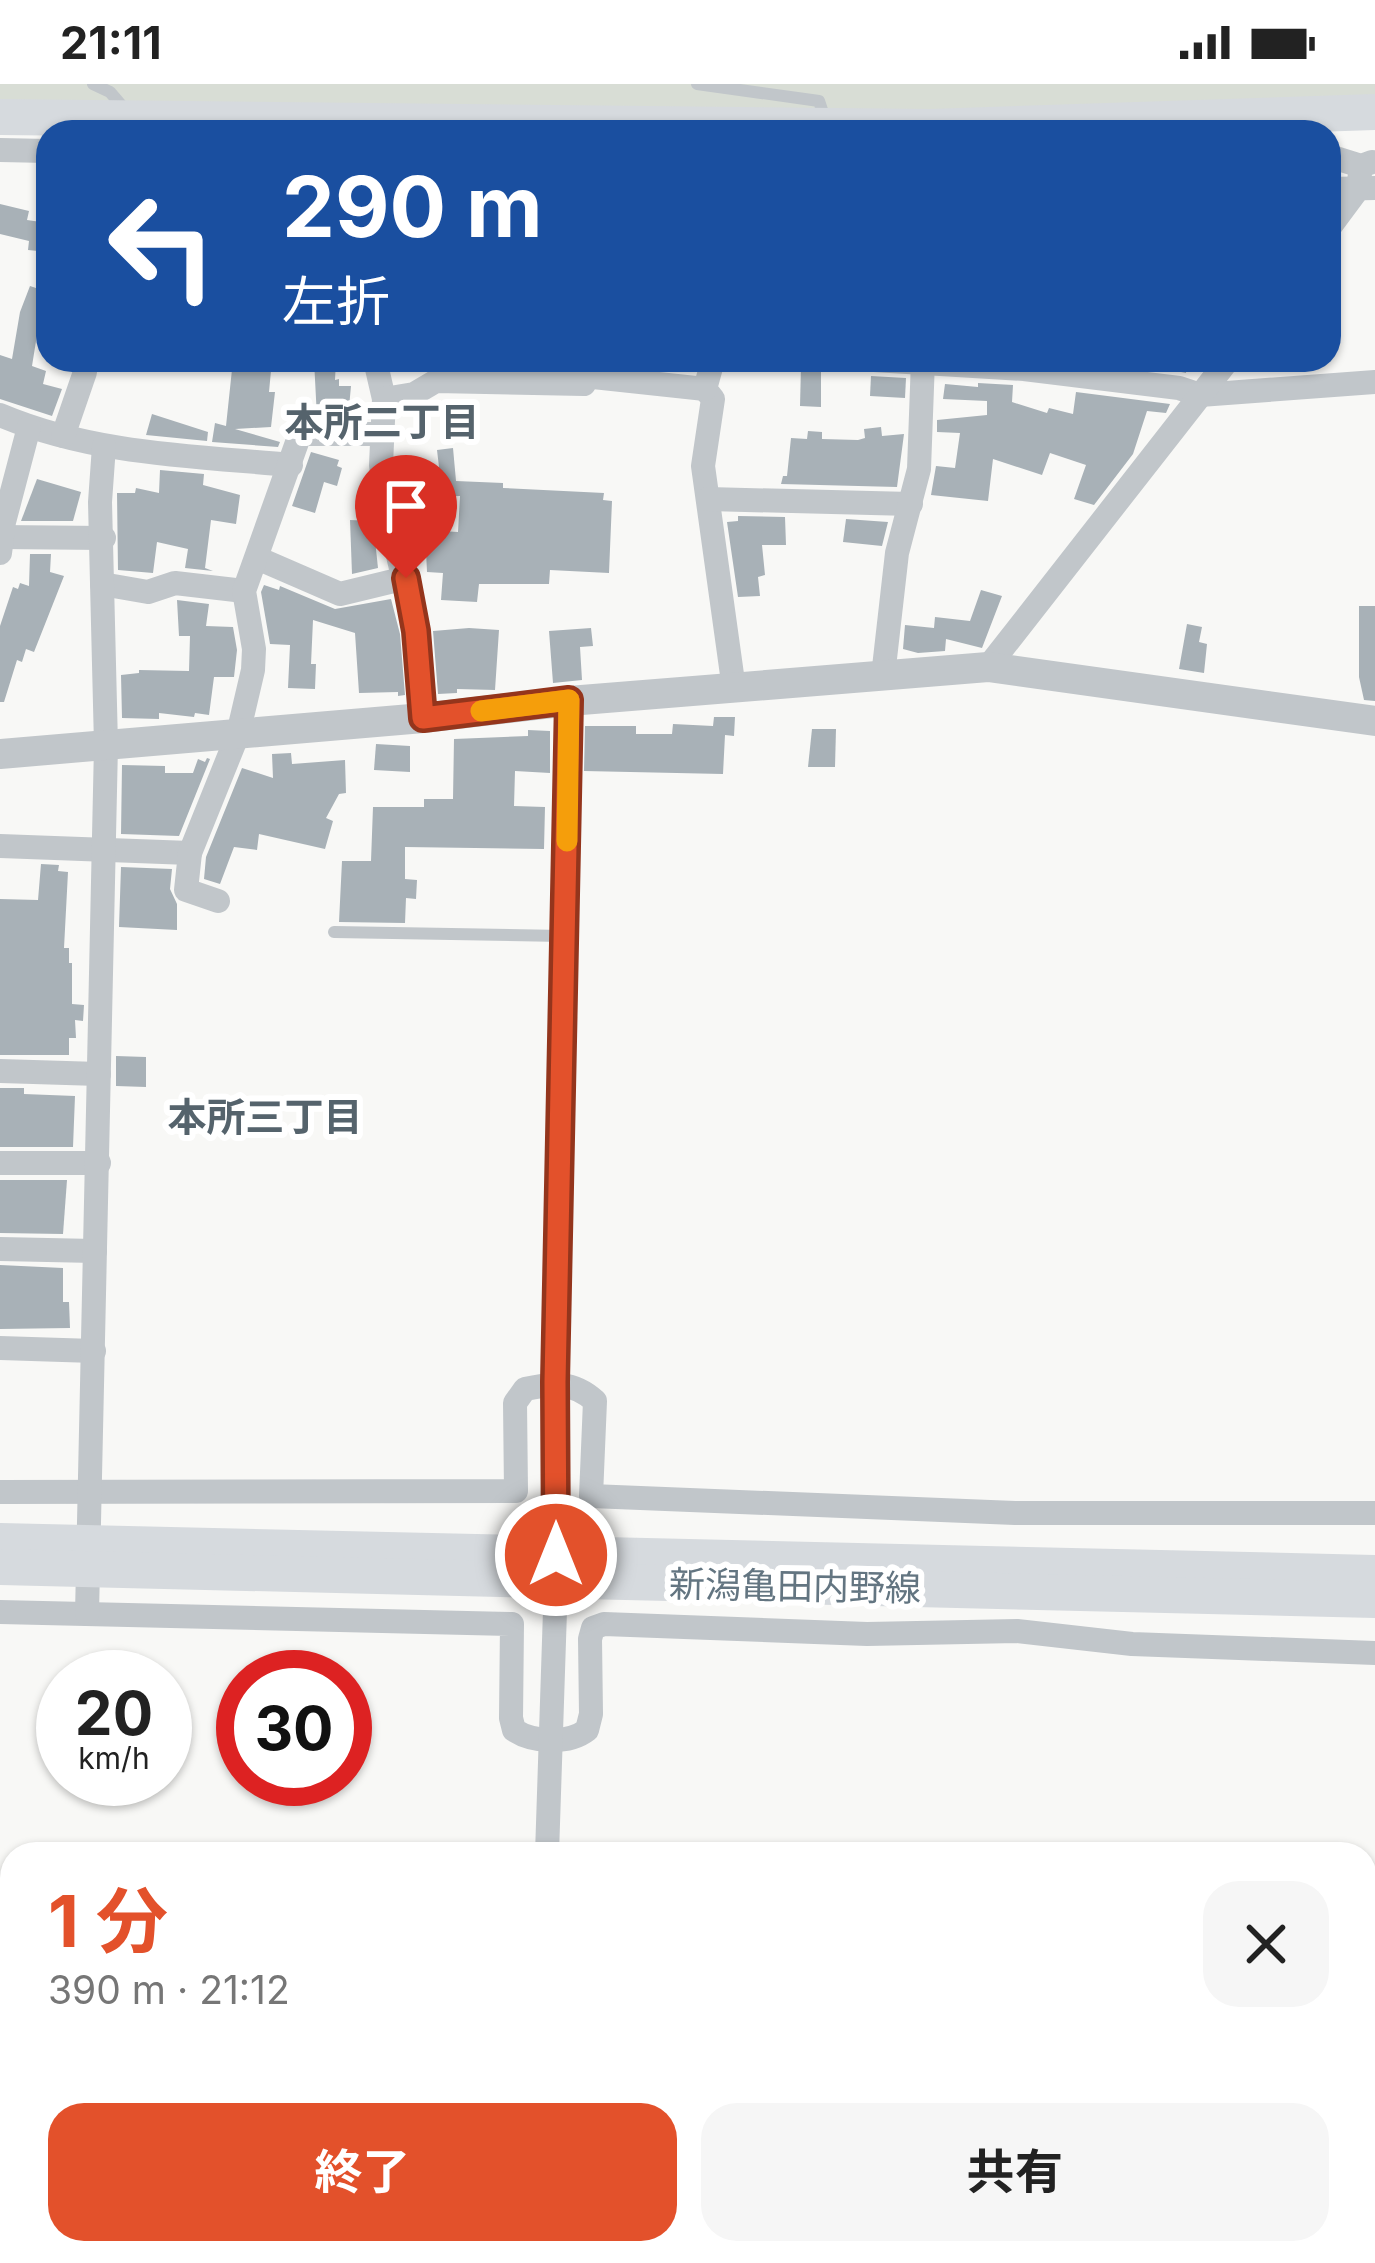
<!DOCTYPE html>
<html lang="ja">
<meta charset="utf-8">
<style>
:root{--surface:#fff;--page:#f6f6f6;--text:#222;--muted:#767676;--accent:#e3512b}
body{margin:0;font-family:Inter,"Noto Sans JP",sans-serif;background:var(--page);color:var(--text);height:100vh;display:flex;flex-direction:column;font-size:45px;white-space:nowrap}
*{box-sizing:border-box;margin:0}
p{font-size:39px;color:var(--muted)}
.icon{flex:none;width:66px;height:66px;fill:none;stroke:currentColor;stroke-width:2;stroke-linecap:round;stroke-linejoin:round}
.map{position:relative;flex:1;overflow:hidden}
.drawer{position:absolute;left:0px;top:1758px;width:1377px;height:423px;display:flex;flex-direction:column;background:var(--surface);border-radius:36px 36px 0 0;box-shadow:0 3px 9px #0004}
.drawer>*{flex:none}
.hud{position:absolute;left:36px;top:36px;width:1305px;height:252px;border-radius:36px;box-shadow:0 3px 9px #0004;background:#1a4fa0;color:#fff;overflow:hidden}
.speed{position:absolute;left:36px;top:1566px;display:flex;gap:24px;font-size:60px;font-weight:700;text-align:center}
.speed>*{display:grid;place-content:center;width:156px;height:156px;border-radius:50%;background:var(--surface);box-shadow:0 3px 9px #0004;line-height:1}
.speed small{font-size:30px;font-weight:400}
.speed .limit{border:18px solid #d22;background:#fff;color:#111}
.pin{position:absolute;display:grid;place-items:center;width:102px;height:102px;color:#fff;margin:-123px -51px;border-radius:50% 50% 50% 0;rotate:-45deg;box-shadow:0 0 12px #0007}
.pin .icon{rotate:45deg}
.me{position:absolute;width:132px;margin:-66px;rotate:0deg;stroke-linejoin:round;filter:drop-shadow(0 0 9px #0008)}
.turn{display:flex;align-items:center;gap:42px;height:252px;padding:0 48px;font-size:54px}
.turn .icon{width:156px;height:156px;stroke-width:2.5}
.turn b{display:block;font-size:84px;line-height:102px}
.round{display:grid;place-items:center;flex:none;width:126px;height:126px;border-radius:36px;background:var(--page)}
.overview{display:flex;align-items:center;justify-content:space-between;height:204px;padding:0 48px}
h1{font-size:72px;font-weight:700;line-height:90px;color:var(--accent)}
.button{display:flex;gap:24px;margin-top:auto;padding:24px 48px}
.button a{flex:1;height:138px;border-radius:36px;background:var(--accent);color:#fff;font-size:48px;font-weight:700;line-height:138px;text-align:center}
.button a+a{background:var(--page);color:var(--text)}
.status{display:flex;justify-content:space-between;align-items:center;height:84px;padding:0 60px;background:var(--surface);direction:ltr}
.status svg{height:33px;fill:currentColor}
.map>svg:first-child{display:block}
.green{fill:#d8ddd5}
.building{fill:#a8b1b7}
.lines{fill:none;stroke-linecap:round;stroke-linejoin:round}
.service{stroke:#c1c6ca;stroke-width:12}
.minor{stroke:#c1c6ca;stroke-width:24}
.tertiary{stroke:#c1c6ca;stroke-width:30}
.primary{stroke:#d6dade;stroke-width:36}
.route-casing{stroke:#94351c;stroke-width:30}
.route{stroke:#e3512b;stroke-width:21}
.slow{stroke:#f59e0b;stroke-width:21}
.labels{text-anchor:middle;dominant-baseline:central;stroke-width:12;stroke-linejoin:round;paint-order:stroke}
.street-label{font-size:36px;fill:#637581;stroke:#fff}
.neighbourhood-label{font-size:39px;font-weight:bold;fill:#55636c;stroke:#fff}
</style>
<div class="status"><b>21:11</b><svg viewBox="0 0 49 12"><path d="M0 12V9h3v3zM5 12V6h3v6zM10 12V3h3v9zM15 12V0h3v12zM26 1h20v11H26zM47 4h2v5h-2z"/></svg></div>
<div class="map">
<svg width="1375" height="2179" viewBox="0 0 1375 2179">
<rect width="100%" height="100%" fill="#f8f8f6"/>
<!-- green -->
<polygon class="green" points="0,0 1375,0 1375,22 0,34"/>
<!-- building -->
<g class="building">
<polygon points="0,120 29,127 27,136 48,139 48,168 28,166 29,157 0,150"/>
<polygon points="30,202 48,208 48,228 41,226 32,282 46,287 43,300 62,305 52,332 0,315 0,271 12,275 20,228"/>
<polygon points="233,276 272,276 269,308 275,308 271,343 235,345 280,358 278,363 212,358 215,339 226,342"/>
<polygon points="314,276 336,276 335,296 339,295 339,302 351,302 348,334 317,334"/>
<polygon points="1086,276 1187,277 1186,289 1181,288"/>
<polygon points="801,282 821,283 821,323 800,322"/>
<polygon points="871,292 906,294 905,314 870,312"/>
<polygon points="978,299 1013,301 1012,318 1047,329 1049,324 1073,330 1076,308 1170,320 1166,329 1147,327 1133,370 1094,421 1074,415 1086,381 1050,369 1042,391 993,375 988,417 931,411 936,382 955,384 960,349 937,348 937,336 987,331 987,317 943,315 945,300 978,303"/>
<polygon points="152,330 208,348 207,357 146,351"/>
<polygon points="881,343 882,352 904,350 897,403 781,400 783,392 787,392 791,354 807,355 808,347 822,348 822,355 858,356 865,354 864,345"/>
<polygon points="453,364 456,397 503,399 503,404 604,409 603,416 612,417 609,489 550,486 549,500 479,500 477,518 441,516 443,489 427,488 425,446 458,448 460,412 416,413 416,423 404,423 400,390 405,390 404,385 439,383 437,366"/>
<polygon points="311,368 339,376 337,382 342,384 337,402 324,398 315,429 292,422"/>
<polygon points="160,386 204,390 203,401 240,411 236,440 211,436 205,484 213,487 185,484 188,465 157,458 153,489 118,486 117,409 135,409 136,404 159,409"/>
<polygon points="37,395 81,408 73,437 21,437"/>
<polygon points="738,432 785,433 786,461 762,461 765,491 758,493 760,512 738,513 727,438 738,437"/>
<polygon points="846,435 888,438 882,462 843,458"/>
<polygon points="350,436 373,437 378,484 352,490"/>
<polygon points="30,470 51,470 50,488 64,492 34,568 26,565 22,578 17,576 4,618 0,618 0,542 13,503 18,505 20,499 29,502"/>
<polygon points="264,501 279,506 280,502 335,525 391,515 400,550 405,611 398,612 398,608 359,609 355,549 313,536 311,580 316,580 315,605 288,604 290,561 270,560 261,508"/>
<polygon points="981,506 1002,512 982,564 946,555 945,567 918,569 903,565 905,541 934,544 935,533 970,537"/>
<polygon points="177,516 209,520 206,542 233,543 237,566 234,593 214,593 209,631 195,629 194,633 159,629 159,635 122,634 121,591 139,589 139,586 189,587 190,552 179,552"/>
<polygon points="1359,522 1375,522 1375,617 1364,616 1359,593"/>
<polygon points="1187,540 1202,543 1199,558 1207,560 1204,589 1179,585"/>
<polygon points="469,544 499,546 495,606 457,605 457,609 438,610 433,547"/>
<polygon points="591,544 593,562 580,563 582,596 553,599 549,547"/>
<polygon points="714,633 735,633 734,652 725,651 723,690 584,687 585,642 636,642 636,650 672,650 673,640 713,642"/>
<polygon points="812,645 836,645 835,683 808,683"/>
<polygon points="528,646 550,647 550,689 515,687 514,722 545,723 544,765 405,763 405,795 417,796 416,815 406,814 405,839 339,838 342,777 371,777 373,723 424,723 424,715 453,715 454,655 528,652"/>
<polygon points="376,660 410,662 410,688 374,686"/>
<polygon points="291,669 292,680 345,676 346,709 339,710 326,734 333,737 325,765 259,750 257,766 234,763 220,800 204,795 206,773 242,684 273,694 272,670"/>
<polygon points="207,674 210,675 179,752 121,750 122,681 165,682 165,689 193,689 198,675 205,678"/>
<polygon points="41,780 59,781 58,787 68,788 64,864 69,864 69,879 72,879 72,920 84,921 83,937 75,936 76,954 69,954 69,971 0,971 0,815 38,816"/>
<polygon points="121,783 172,785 170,805 177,820 177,846 119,843"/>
<polygon points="116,972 146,973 146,1003 116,1002"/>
<polygon points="0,1004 24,1004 24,1010 75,1012 73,1063 0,1063"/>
<polygon points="0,1096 67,1096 63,1150 0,1149"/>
<polygon points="0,1181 63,1184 63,1218 69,1218 70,1244 0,1245"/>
</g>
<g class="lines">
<!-- service -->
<g class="service">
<polyline points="93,0 110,8 128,29"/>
<polyline points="697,0 819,17 825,35"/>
<polyline points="334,848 563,852"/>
</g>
<!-- minor -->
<g class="minor">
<polyline points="0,66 48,67"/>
<polyline points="1329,72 1361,82 1372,78"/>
<polyline points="1329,105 1375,104"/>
<polyline points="1329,144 1358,105 1361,82"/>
<polyline points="375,276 384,315 381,381 388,430 416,547 423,634"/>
<polyline points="713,276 705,305 713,315 703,382 734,605"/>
<polyline points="874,276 1024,285 1179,304 1200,311 1375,298"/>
<polyline points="584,292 705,305"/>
<polyline points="384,315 414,310 436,297 584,300 584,276"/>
<path d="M0,331C92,370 192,372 291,381"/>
<polyline points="63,352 85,288 80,276"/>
<polyline points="708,415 911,420"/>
<polyline points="0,453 104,454"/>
<polyline points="0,469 4,438 29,343"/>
<polyline points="257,474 340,510 406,494"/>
<polyline points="102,500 148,508 175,499 244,507"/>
<polyline points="988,583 1228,276"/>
<polyline points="883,592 897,469 919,385 923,276"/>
<polyline points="0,762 190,769"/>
<polyline points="218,817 186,806 190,769 238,650 253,586 254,565 244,507 300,350 383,350"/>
<polyline points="0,987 99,990"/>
<polyline points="0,1079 99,1079"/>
<polyline points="0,1165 95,1167"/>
<polyline points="0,1264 94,1267"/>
<path d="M0,1408L516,1407L515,1319L525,1305C552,1299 573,1297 595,1317L591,1412L1015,1429H1375"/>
<path d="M0,1528L512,1540L511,1634L514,1646C534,1659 569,1660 587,1646L591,1630L590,1555L593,1544L604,1540L867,1550L1017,1547L1132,1560L1375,1569"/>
<polyline points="87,1530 106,661 100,418 104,362"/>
<polyline points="547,1770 556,1496 555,1298 569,617"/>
<polyline points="539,2179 539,2169"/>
</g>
<!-- tertiary -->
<polyline class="tertiary" points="0,670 423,634 569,617 988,583 1375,637"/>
<!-- primary -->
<g class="primary">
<polyline points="0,33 931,43 1375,28"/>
<polyline points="0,1457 1375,1489"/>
<polyline points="0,1483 1375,1516"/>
</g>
</g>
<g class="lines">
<!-- route casing -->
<g class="route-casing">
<polyline id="route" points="406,494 416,547 423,634 569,616 555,1298 556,1471"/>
</g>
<!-- route -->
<use href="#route" class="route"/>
<!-- slow -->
<polyline class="slow" points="481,627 569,616 567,757"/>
</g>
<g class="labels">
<!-- street labels -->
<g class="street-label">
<text transform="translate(795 1502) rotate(1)">新潟亀田内野線</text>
</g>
<!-- neighbourhood labels -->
<g class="neighbourhood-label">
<text x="382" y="337">本所二丁目</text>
<text x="265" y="1032">本所三丁目</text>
</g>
</g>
</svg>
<div class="speed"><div>20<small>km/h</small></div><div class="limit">30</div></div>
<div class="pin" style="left:406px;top:494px;background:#d93025"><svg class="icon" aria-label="arrive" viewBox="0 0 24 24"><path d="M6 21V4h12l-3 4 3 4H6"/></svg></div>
<svg class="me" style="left:556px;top:1471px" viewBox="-20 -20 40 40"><circle r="17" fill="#e3512b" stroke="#fff" stroke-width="3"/><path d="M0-11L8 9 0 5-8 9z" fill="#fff"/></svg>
<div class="hud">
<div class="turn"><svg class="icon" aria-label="left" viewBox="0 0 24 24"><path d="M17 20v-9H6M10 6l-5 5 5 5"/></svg><div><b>290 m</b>左折</div></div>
</div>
<section class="drawer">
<div class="overview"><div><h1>1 分</h1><p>390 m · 21:12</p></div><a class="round"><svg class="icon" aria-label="close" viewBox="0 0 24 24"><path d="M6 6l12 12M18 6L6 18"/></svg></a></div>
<div class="button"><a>終了</a><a>共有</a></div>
</section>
</div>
